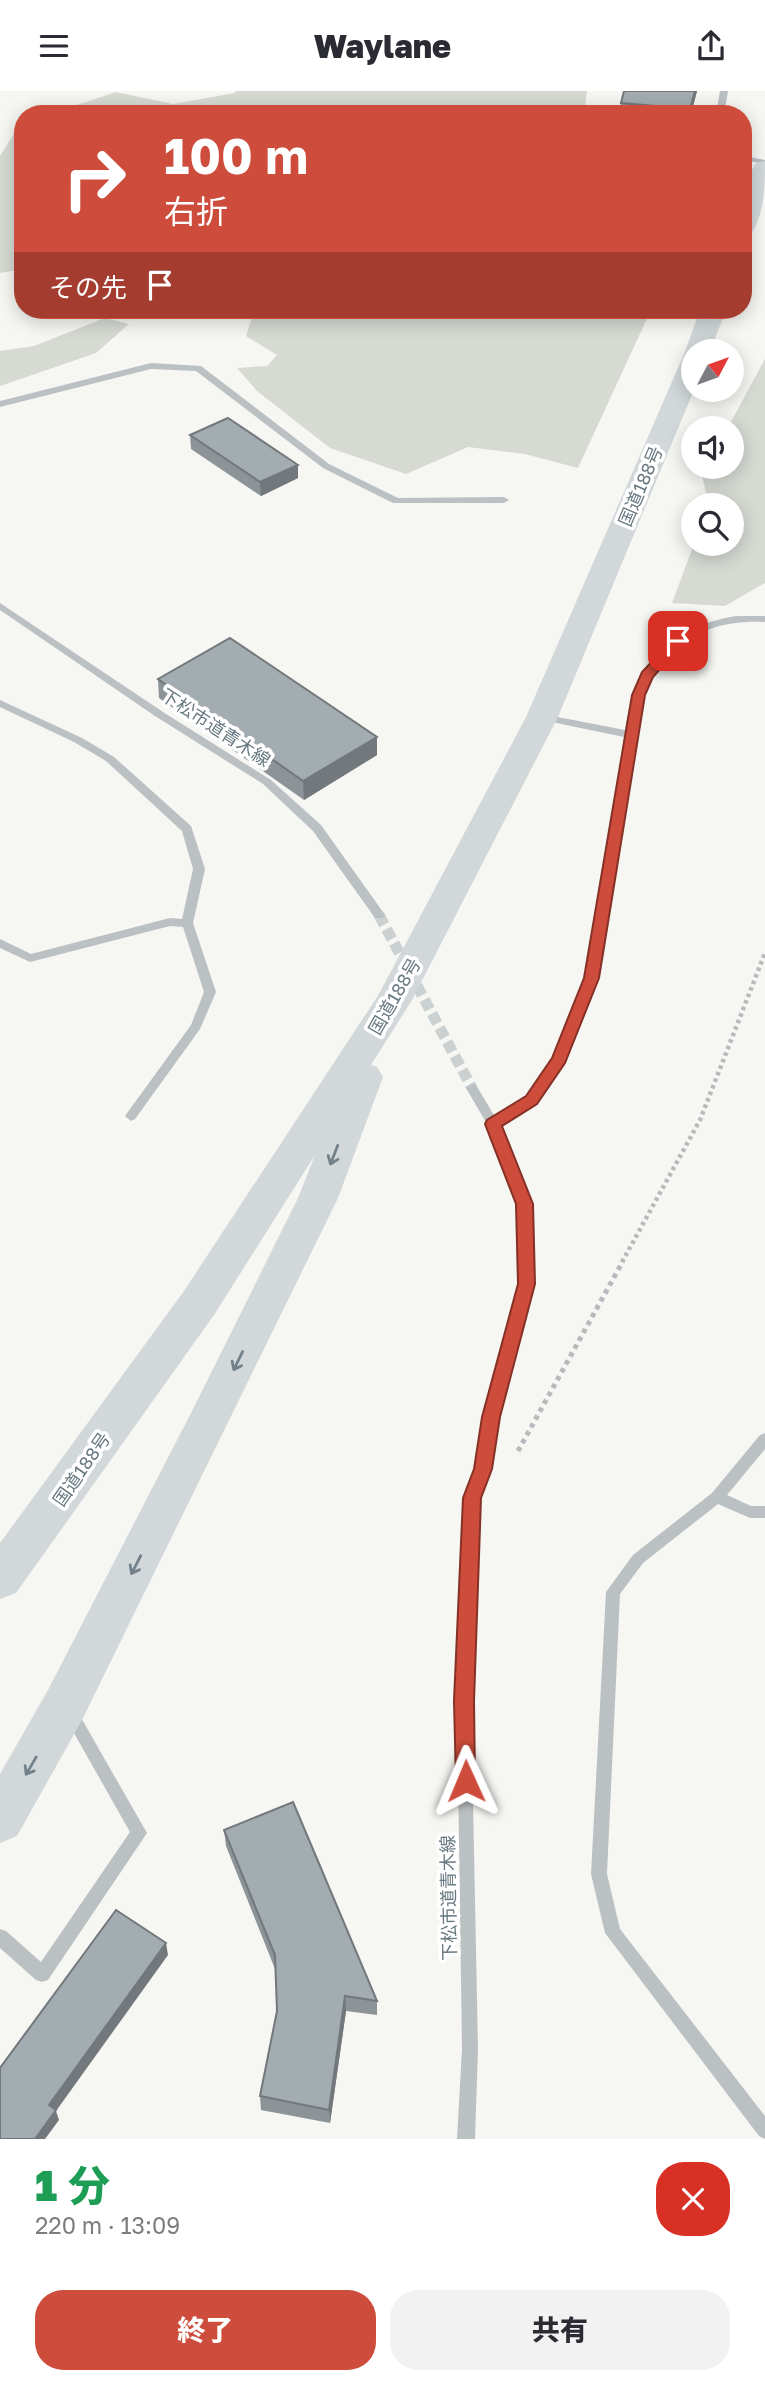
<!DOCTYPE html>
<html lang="ja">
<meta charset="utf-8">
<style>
:root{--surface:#fff;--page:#f2f2f3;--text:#2b2b33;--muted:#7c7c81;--accent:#ce4c3b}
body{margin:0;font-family:"Golos Text","Noto Sans JP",sans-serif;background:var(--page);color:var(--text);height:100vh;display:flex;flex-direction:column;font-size:26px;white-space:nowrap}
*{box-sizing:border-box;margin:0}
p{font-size:23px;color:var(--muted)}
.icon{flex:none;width:38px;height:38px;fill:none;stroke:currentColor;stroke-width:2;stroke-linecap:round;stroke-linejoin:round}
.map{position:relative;height:2048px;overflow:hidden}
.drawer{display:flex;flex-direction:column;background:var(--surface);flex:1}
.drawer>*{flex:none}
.hud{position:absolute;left:14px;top:14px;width:738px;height:214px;border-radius:28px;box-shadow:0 4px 18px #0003;background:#ce4c3b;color:#fff;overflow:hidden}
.needle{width:46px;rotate:49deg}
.tools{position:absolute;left:681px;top:248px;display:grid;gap:14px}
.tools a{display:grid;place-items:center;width:63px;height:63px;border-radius:50%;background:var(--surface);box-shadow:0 4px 18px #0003;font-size:35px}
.pin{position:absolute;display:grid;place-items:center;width:60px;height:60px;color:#fff;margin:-30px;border-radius:14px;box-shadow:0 4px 10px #0006}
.me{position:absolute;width:77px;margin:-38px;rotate:359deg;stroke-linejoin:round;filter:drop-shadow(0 0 5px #0008)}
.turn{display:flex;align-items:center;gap:24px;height:147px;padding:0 35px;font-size:32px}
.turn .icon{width:91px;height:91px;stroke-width:2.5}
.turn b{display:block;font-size:49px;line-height:60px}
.then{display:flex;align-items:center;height:66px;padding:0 35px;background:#0003;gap:14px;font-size:26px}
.round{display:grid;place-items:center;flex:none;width:74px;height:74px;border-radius:28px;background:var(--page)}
.summary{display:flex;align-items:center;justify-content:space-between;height:119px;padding:0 35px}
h1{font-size:42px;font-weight:800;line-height:52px;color:#1e9e55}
.action{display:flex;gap:14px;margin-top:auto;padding:14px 35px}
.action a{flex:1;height:80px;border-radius:28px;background:var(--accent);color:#fff;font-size:28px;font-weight:800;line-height:80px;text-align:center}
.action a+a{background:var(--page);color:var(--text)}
header{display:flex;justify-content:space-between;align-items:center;height:91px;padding:0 35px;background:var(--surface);font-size:32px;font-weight:800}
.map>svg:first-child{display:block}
.green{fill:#d6dad3}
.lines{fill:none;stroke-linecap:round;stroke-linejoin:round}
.minor-tunnel{stroke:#cbd0d1;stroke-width:11;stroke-dasharray:11 5;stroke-linecap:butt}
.path-far1{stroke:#b6babc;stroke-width:4.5;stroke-dasharray:3.5 3.5;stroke-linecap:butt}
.path{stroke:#b6babc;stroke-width:5;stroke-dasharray:4.5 4.5;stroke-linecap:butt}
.minor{fill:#bbc0c3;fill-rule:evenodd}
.highway{fill:#d2d8d9;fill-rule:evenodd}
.wall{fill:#8c9497}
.shaded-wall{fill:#72787b}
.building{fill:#a3acb0;stroke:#72787b;stroke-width:2}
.oneway{stroke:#73828a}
.route{fill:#ce4c3b;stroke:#863126;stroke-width:2}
.labels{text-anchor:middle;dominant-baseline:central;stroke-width:7;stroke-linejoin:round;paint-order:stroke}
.street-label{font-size:18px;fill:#687981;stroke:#fff}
</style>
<header><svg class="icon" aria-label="menu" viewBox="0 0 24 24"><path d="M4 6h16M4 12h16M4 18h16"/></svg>Waylane<svg class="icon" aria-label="share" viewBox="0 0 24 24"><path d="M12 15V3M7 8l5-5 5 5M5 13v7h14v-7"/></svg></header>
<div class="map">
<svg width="765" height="2048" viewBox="0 0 765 2048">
<rect width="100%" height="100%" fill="#f6f6f3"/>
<!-- green -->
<g class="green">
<polygon points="236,0 587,0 584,23 50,23 116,1 173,13 235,2"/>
<polygon points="23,36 23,178 0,182 0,65 17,38"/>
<polygon points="254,219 651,219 578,377 525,363 468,356 406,383 330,357 257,300 237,277 267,275 277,264 246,245"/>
<polygon points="105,227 129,233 96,262 0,295 0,260 34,255"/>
<polygon points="765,268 765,492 725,515 672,512 694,453 732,453 732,415 709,415 701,380 703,376 732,376 732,338 727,338"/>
</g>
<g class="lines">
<!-- minor-tunnel -->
<polyline class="minor-tunnel" points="379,824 472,997"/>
<!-- path-far1 -->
<polyline class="path-far1" points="622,1171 700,1029 765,862"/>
<!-- path -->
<polyline class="path" points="518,1360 623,1170"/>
<!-- minor -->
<g class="minor">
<polygon points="720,0 728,0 724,23 716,23"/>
<polygon points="744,65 765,69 765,73 744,69"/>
<polygon points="151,272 201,275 329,373 398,407 504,406 509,409 504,412 393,412 323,377 196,280 151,278 0,316 0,310"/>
<polygon points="0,512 163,621 271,689 321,734 383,821 385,824 383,827 375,827 313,740 263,693 155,625 0,519"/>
<path d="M736,525H765V531C697,527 650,563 637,629C621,735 610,931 536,1012C526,1022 512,1028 500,1035L531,1113L533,1193L498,1326L490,1378L479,1407L471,1610L478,1958L475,2048H457L462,1958L457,1610L465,1407L476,1378L484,1326L519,1193V1113L487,1033L466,997L472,993L476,994L495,1026C506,1020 518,1015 526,1006C582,949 599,817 610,741C615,709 620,678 624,646L542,629L537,626L542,623L625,639C635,575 670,535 736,525Z"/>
<polygon points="0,609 82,647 114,666 191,735 205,778 193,832 216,901 200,938 135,1028 131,1030 125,1025 191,934 204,901 183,836 170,835 30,871 0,857 0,848 31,863 170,827 182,828 193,778 182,740 106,670 74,651 0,616"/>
<polygon points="765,1342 765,1358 727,1404 751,1415 765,1415 765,1427 750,1427 718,1413 643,1472 620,1503 607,1783 620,1838 765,2025 765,2048 759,2045 605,1842 591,1783 606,1501 633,1464 712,1402 760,1344"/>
<polygon points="71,1616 76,1618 147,1742 48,1889 42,1891 36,1889 0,1857 0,1838 6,1840 41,1871 130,1741 66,1628 63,1623 66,1618"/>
</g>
<!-- highway -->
<g class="highway">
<path d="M765,70C765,94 765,119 753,140L744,143C744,118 742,93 756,72Z"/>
<polygon points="700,219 726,219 710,261 693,261 694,299 558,626 412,909 371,974 377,976 383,986 338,1107 82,1629 17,1745 0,1752 0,1683 48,1599 191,1322 298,1107 315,1064 214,1224 16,1502 0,1508 0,1452 184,1200 379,903 526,626 684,263"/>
</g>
</g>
<!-- wall -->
<g class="wall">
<polygon points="624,0 697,0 691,23 620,22 621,12"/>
<polygon points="190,344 298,387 261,405 191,358"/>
<polygon points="158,588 377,646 377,664 304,709 159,607"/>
<polygon points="224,1739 377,1910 377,1924 346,1920 330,2032 261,2019 260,2005 277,1920 275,1878 226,1755"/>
</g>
<!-- shaded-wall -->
<g class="shaded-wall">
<polygon points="695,0 697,0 691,23 690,23"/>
<polygon points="298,374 298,387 261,405 260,391"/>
<polygon points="377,646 377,664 304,709 303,690"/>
<polygon points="166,1852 168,1864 56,2020 59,2029 45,2048 35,2048 49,2014"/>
<polygon points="345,1905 346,1920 330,2032 329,2019"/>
</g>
<!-- building -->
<g class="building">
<polygon points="624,0 695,0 690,18 621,12"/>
<polygon points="228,327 298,374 260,391 190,344"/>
<polygon points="230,547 377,646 303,690 158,588"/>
<polygon points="293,1711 377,1910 345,1905 329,2019 260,2005 277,1920 275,1864 224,1739"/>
<polygon points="116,1819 166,1852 49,2014 56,2019 35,2048 0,2048 0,1977"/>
</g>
<!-- one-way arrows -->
<defs><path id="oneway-shaft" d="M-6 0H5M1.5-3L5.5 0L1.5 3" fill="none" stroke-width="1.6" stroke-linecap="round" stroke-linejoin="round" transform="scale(1.75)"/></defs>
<g class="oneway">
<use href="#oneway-shaft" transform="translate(334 1064) rotate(111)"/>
<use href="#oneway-shaft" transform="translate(238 1270) rotate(116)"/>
<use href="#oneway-shaft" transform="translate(136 1474) rotate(117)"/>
<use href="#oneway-shaft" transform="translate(31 1675) rotate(120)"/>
</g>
<!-- route -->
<polygon class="route" points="678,546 685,550 653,586 645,604 599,887 565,972 537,1013 502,1035 533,1113 535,1193 500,1326 492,1378 481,1407 474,1610 475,1690 473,1697 466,1700 458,1697 456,1690 454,1610 463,1407 474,1378 482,1326 518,1193 516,1113 485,1033 487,1029 526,1005 552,967 584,887 632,604 642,581 674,547"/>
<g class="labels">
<!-- street labels -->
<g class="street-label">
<text transform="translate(640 395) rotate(-67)">国道188号</text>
<text transform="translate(216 636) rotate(33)">下松市道青木線</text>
<text transform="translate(394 905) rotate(-60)">国道188号</text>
<text transform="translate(81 1378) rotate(-55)">国道188号</text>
<text transform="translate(448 1807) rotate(-91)">下松市道青木線</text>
</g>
</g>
</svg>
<div class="tools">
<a><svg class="needle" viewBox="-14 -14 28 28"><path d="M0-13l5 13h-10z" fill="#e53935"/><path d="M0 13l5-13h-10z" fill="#7c7c81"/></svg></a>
<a><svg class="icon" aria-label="sound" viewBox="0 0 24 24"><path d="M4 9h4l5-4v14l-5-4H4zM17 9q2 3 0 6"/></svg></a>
<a><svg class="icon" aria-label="search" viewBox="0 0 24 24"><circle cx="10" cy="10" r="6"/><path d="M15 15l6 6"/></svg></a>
</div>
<div class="pin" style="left:678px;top:550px;background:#d93025"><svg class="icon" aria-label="arrive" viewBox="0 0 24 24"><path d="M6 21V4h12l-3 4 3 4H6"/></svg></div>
<svg class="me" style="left:466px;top:1690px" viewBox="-20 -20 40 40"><path d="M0-17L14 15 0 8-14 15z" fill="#ce4c3b" stroke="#fff" stroke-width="4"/></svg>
<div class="hud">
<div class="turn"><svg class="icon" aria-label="right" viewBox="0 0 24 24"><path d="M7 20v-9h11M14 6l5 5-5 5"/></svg><div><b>100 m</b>右折</div></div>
<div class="then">その先<svg class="icon" aria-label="arrive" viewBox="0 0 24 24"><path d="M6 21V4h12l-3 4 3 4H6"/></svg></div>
</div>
</div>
<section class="drawer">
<div class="summary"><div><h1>1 分</h1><p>220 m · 13:09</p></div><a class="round" style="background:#d93025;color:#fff"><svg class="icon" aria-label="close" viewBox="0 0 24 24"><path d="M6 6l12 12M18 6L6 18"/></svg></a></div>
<div class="action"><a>終了</a><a>共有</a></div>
</section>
